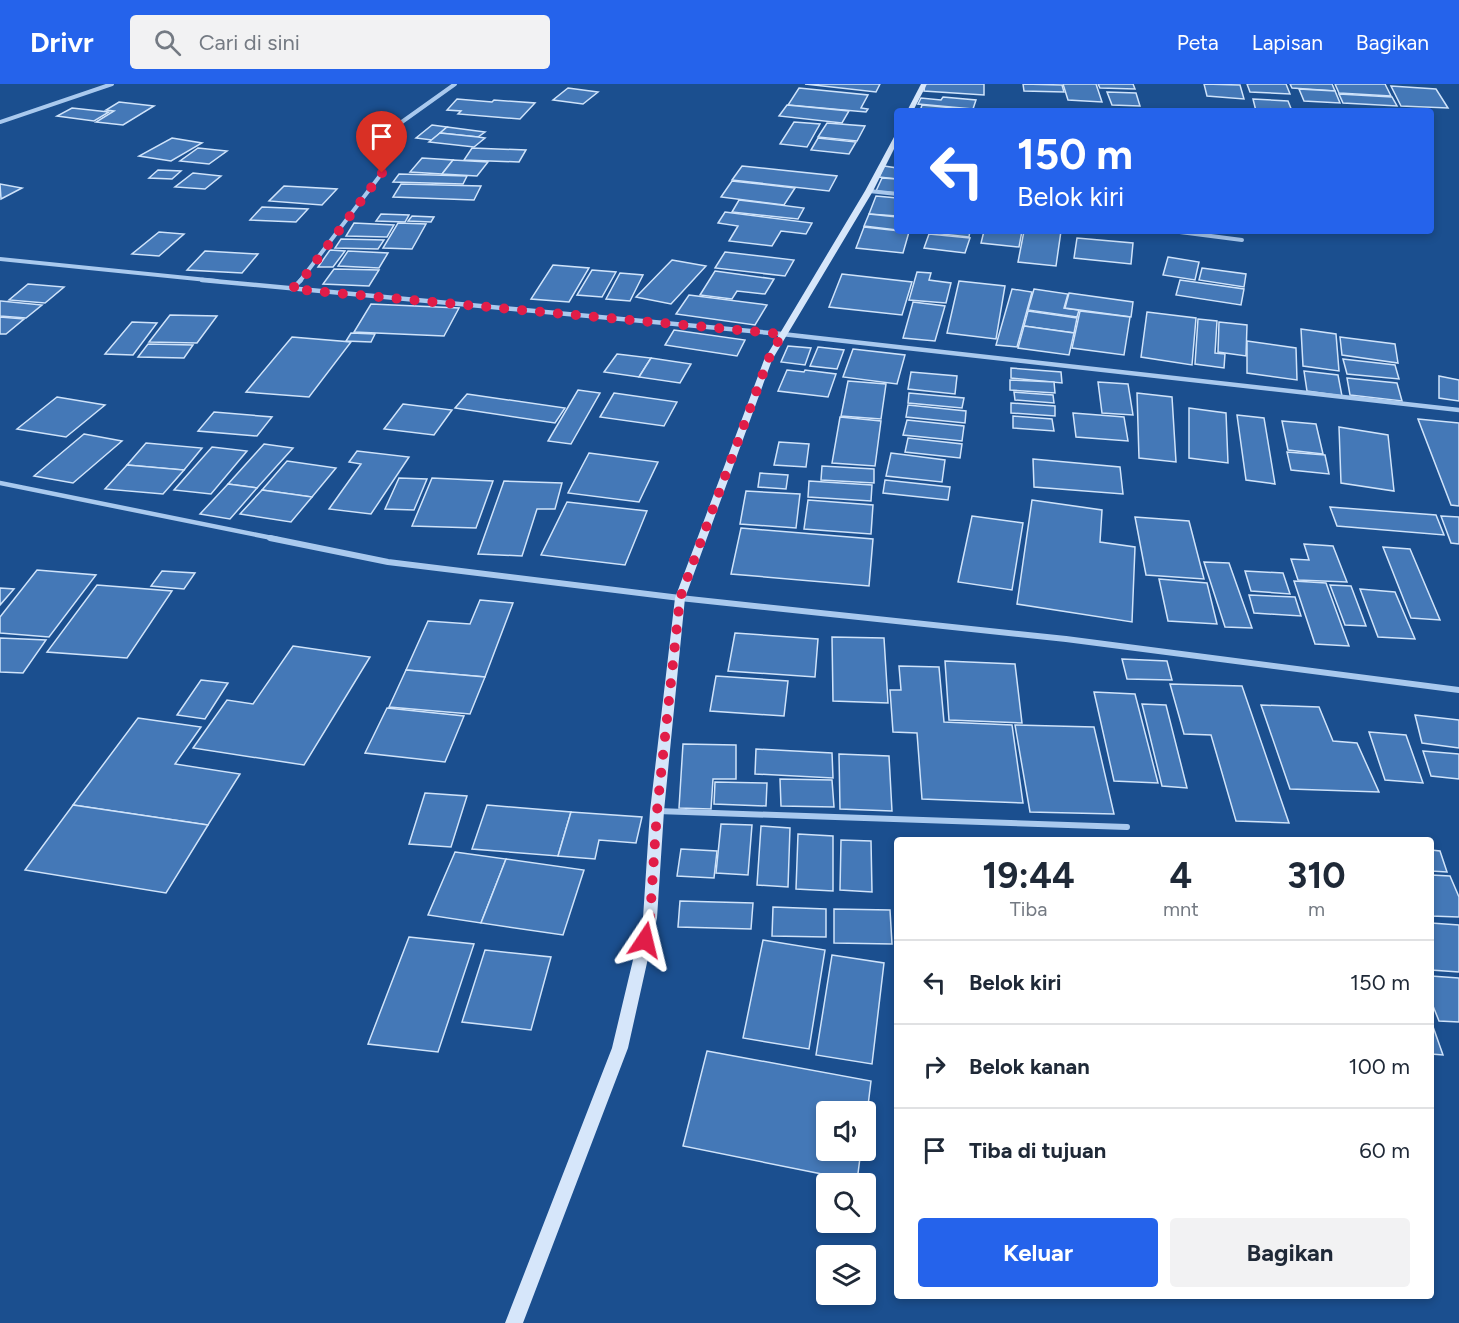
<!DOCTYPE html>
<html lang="id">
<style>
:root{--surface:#fff;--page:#f2f2f3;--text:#1f2937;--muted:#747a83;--line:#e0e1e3;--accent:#2563eb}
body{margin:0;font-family:Figtree,sans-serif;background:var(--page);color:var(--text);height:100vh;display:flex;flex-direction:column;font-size:22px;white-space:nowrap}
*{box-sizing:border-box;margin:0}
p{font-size:20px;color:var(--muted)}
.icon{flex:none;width:33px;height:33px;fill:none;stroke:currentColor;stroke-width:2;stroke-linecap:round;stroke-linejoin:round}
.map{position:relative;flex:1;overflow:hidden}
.sheet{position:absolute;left:894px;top:753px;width:540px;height:462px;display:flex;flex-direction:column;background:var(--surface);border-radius:6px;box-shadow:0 3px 9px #0003}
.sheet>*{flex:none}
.top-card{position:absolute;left:894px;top:24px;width:540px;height:126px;border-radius:6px;box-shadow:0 3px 9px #0003;background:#2563eb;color:#fff;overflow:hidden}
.controls{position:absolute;left:816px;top:1017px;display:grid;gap:12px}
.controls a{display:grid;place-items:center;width:60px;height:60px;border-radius:6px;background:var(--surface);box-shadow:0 3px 9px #0003;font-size:30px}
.pin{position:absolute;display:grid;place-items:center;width:51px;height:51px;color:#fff;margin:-62px -26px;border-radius:50% 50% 50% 0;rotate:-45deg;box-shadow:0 0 6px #0007}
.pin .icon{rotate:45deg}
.me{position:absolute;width:66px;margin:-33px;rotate:10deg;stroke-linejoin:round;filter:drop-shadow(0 0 4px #0008)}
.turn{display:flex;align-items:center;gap:21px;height:126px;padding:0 24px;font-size:27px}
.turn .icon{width:78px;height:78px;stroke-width:2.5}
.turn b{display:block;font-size:42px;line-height:51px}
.eta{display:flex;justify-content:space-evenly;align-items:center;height:102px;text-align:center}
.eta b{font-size:36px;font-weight:700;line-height:42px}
.cta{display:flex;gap:12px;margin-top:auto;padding:12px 24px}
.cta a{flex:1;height:69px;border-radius:6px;background:var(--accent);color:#fff;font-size:24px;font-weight:700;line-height:69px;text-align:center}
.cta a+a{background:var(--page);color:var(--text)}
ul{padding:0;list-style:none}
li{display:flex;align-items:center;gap:18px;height:84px;padding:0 24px;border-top:2px solid var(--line)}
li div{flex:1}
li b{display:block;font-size:22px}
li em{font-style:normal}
header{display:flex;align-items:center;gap:36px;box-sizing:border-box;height:84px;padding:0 30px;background:var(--accent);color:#fff}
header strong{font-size:28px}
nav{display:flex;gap:33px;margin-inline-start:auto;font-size:21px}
.search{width:420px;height:54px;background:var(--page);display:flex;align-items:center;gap:15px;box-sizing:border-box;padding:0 21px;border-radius:6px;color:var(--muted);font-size:22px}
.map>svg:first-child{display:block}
.building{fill:#4478b7;stroke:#cfe3fa;stroke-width:1.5}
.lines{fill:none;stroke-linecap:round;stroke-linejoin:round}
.street-far2{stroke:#a9c9ee;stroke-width:4}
.street-far1{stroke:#a9c9ee;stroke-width:4.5}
.street{stroke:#a9c9ee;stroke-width:6}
.secondary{fill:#d6e6fa;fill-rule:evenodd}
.route{stroke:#e11d48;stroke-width:10;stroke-dasharray:0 18}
</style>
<header>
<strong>Drivr</strong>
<div class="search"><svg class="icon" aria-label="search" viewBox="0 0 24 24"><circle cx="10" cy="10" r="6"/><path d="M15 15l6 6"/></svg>Cari di sini</div>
<nav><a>Peta</a><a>Lapisan</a><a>Bagikan</a></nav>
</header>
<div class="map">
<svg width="1459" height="1239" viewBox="0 0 1459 1239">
<rect width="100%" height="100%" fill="#1b4f8f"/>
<!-- building -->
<g class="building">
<polygon points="805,0 880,0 876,8"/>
<polygon points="925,0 984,0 984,11 924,7"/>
<polygon points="1023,0 1062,1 1064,8 1024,7"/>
<polygon points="1063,0 1096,0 1102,18 1068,16"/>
<polygon points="1098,0 1133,0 1135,5 1100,4"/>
<polygon points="1204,0 1240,1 1244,15 1207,12"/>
<polygon points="1247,0 1286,0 1290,10 1250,8"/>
<polygon points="1290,0 1332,0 1335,7 1292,4"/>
<polygon points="1335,0 1385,0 1391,12 1339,9"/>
<polygon points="1391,2 1436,5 1448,24 1401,22"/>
<polygon points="568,4 598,8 583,20 553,16"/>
<polygon points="799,4 868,11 861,24 868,25 866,28 788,21"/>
<polygon points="1299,5 1335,7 1340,19 1304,17"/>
<polygon points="1107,8 1136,9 1140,22 1112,21"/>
<polygon points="1339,10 1392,13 1397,22 1343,19"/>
<polygon points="943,13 976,16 973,25 918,20 921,14 941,16"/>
<polygon points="457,15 492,18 494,16 535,19 520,35 458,30 461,27 447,26"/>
<polygon points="1253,15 1288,17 1292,27 1256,27"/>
<polygon points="119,18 154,22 123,41 96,38 114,27 106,26"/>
<polygon points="787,21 849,27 842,39 779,32"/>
<polygon points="922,21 986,27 920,27"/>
<polygon points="72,24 109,28 94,37 57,32"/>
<polygon points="794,38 820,40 807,63 780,60"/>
<polygon points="827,39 865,42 857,57 818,53"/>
<polygon points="432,41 447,43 432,56 416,54"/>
<polygon points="447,43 485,48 478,53 440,49"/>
<polygon points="440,49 478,53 485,54 474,63 429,58"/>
<polygon points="172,54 202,59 171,77 139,72"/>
<polygon points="818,54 856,58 849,70 811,66"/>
<polygon points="198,64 227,67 209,80 180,77"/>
<polygon points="472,64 526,66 519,78 464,76"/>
<polygon points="422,74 453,76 442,90 410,88"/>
<polygon points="453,76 488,78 477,92 442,90"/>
<polygon points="742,82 837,92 829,107 732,96"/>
<polygon points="884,82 897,84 897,95 879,93"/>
<polygon points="158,86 181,87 172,95 149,94"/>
<polygon points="193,89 221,92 205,105 175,103"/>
<polygon points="399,90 467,92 463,100 393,98"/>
<polygon points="882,94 897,95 897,109 876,107"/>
<polygon points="732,97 795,104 784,121 721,113"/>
<polygon points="0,100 22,104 1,115"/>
<polygon points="401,100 481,102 474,116 393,113"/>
<polygon points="284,102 337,105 322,121 269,117"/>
<polygon points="876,112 897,114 897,132 869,130"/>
<polygon points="739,116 804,124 798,135 732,128"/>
<polygon points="262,123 308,125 296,138 250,136"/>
<polygon points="725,128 812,139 806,150 781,147 772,162 729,157 738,142 718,139"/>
<polygon points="381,130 409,131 405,138 376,137"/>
<polygon points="869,130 897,133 897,146 864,142"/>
<polygon points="412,132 434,133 431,138 408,137"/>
<polygon points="354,139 394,141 387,153 346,152"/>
<polygon points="398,139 426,140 412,165 383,164"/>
<polygon points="864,143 909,148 903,169 856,164"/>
<polygon points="933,147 970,147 969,153 933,149"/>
<polygon points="984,147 1022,147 1019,163 981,159"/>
<polygon points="1024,147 1061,147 1056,182 1018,178"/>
<polygon points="159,148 184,150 159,172 132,170"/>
<polygon points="929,150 970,154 965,169 924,164"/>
<polygon points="1077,154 1133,159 1131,180 1074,174"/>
<polygon points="341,155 384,156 378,165 335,164"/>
<polygon points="330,166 345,167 333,183 318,183"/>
<polygon points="205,167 258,170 242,189 187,186"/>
<polygon points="348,167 388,169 379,184 338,182"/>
<polygon points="725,168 794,176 785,192 715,184"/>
<polygon points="1168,173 1199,178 1195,196 1163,191"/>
<polygon points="672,176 706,182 671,220 636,213"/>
<polygon points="553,181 589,184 569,218 531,215"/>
<polygon points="1202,184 1246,190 1244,203 1199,196"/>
<polygon points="334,185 379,186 369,202 323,200"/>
<polygon points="592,186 616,188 602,213 577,211"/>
<polygon points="715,187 774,195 765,210 737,207 732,215 700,211"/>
<polygon points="917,188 931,189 929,196 951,199 946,219 909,216"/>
<polygon points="620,189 643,191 630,217 606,215"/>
<polygon points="842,190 912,198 902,231 829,223"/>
<polygon points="1180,196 1244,205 1241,221 1176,211"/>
<polygon points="959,197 1005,202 996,255 947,249"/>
<polygon points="28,200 64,203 45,219 9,216"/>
<polygon points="1012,205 1032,208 1017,263 996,261"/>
<polygon points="1034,205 1068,210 1064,224 1079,226 1077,233 1028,226"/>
<polygon points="1069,209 1133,218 1131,233 1065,224"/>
<polygon points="689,211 767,221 755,241 676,230"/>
<polygon points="0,217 1,217 42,221 26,234 0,232"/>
<polygon points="913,218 945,222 935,257 903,254"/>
<polygon points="371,220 459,224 444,252 354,248"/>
<polygon points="1028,227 1077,234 1074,249 1024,242"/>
<polygon points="1080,227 1130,233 1124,271 1072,264"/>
<polygon points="1147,228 1196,234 1192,281 1141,273"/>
<polygon points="170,231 217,232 197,259 149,258"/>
<polygon points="0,233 24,235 6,250 0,250"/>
<polygon points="1198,235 1217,237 1215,269 1225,270 1224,284 1195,280"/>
<polygon points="132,238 157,239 133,271 105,270"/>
<polygon points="1219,238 1247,241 1246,272 1218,268"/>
<polygon points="1024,242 1074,249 1069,271 1018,264"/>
<polygon points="1301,245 1336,250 1339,287 1303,282"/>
<polygon points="674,246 745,256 737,272 665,261"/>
<polygon points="351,249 375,250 371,258 346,257"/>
<polygon points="292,253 351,258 309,313 246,308"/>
<polygon points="1340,253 1395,260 1398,279 1342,271"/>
<polygon points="1247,257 1296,264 1297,296 1247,289"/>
<polygon points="148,260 193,261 184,274 138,273"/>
<polygon points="788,262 811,264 805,281 781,278"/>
<polygon points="818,263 844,266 837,285 810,282"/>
<polygon points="853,265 905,271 897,300 843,293"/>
<polygon points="617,270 651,274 639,293 604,288"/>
<polygon points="651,274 691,280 680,299 639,293"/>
<polygon points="1343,275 1395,281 1399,295 1347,290"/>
<polygon points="1011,284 1061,288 1062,299 1011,294"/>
<polygon points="787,286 804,288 805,286 836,290 828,313 778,307"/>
<polygon points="1304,287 1338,291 1342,312 1307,307"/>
<polygon points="911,288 957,292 955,310 908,305"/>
<polygon points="1439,292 1459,296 1459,317 1439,314"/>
<polygon points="1347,294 1397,299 1402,317 1350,311"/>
<polygon points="1010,296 1054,298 1055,309 1010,306"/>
<polygon points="848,297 886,300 881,335 841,332"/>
<polygon points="1098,298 1128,300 1133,331 1102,329"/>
<polygon points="578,306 600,309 571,360 548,357"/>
<polygon points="1014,308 1053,311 1054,319 1015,316"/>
<polygon points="614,309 677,318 664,342 600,333"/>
<polygon points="909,309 964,314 962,324 908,319"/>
<polygon points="1137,309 1172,313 1176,378 1139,374"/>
<polygon points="467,310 565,324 555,339 455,324"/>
<polygon points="57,313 105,321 66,353 17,345"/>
<polygon points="1011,319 1055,322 1055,332 1011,329"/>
<polygon points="403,320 452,326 434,351 384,345"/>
<polygon points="908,321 966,327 965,339 906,333"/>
<polygon points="1189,324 1226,329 1228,379 1189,374"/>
<polygon points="214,328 272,333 257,352 198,347"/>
<polygon points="1073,329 1124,333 1128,357 1076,353"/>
<polygon points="1237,331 1264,334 1275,400 1246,396"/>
<polygon points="1013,332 1052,335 1054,347 1013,344"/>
<polygon points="840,333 881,337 875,382 832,379"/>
<polygon points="1418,335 1459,339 1459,422 1451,421"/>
<polygon points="907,336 964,342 962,357 903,351"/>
<polygon points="1282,337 1316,340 1323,370 1288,366"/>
<polygon points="1339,343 1388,351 1394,407 1341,399"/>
<polygon points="84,350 122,357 73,399 34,392"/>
<polygon points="908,354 962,360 960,374 905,368"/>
<polygon points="779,358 809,360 806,383 774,381"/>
<polygon points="146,359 202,364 184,386 127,381"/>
<polygon points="264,360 293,364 257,404 228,400"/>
<polygon points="212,363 247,367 211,410 174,406"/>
<polygon points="357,367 409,373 371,430 329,425 361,380 349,378"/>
<polygon points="1287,368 1325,371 1329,390 1291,386"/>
<polygon points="589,369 658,378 639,418 568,409"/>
<polygon points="891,369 945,376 942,398 886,392"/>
<polygon points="1033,375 1120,383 1123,410 1034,403"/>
<polygon points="287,377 336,384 312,413 262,406"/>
<polygon points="127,381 184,386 163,410 105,405"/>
<polygon points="822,382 874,385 874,399 821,396"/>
<polygon points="760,389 788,391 786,405 758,403"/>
<polygon points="399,394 427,395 414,426 385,425"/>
<polygon points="432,394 493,397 476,444 412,442"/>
<polygon points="885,396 950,403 948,416 883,409"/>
<polygon points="504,397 562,399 555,425 537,425 522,472 478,470"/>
<polygon points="809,397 872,401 871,417 808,413"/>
<polygon points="228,400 257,404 230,435 200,430"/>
<polygon points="262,406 312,413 291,438 240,430"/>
<polygon points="746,407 800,410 796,444 740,440"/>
<polygon points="808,416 873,421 871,450 804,445"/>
<polygon points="1032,416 1102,426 1100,458 1135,463 1132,538 1017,520"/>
<polygon points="567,418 647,427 625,481 541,471"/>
<polygon points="1330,423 1436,431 1444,451 1337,442"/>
<polygon points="972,432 1023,439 1012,506 958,498"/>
<polygon points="1441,432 1459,433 1459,460 1451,459"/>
<polygon points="1135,433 1189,437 1204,495 1146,491"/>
<polygon points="741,444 873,455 869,502 731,490"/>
<polygon points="1304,460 1333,462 1347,498 1298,496 1291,475 1309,476"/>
<polygon points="1383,463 1410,465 1440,536 1411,534"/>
<polygon points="1204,478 1229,479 1252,544 1225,543"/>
<polygon points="37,486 96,491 49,553 0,549 0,533"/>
<polygon points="162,487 195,489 184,505 151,502"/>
<polygon points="1245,487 1283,489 1290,510 1251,507"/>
<polygon points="1159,495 1207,499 1217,540 1168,537"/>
<polygon points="1294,497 1326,499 1349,562 1315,560"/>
<polygon points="97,501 172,507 127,574 47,568"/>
<polygon points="1330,501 1351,502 1366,542 1345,541"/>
<polygon points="0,504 14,505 0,521"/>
<polygon points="1360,505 1395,508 1415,555 1378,553"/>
<polygon points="1249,511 1295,513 1301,532 1254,529"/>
<polygon points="480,516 513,519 485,593 406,586 428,537 470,540"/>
<polygon points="735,549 818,555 815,593 728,587"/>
<polygon points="832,553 884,554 888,619 833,617"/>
<polygon points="0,554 46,556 23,589 0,588"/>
<polygon points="293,562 370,573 304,681 193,664 227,616 253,620"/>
<polygon points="1122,575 1167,577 1172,596 1127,595"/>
<polygon points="945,577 1015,580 1022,639 949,636"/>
<polygon points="899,582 939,583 944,638 1012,641 1023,719 922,715 917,649 893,648 890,606 901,606"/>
<polygon points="406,586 485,593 470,630 389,623"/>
<polygon points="716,592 788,597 784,632 710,627"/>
<polygon points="201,596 228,599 205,635 177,631"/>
<polygon points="1170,600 1242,602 1289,739 1236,737 1211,651 1184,650"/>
<polygon points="1094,608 1135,610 1158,699 1114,697"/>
<polygon points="1142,620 1166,621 1187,704 1162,702"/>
<polygon points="1261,621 1319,623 1333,657 1357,659 1379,708 1290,705"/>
<polygon points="387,624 464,632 445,678 365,669"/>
<polygon points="1415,631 1459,636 1459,664 1422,659"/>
<polygon points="138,634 201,643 175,680 240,690 208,741 73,721"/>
<polygon points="1015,641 1094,643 1114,730 1030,728"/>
<polygon points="1369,648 1406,651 1423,699 1385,696"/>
<polygon points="683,660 736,661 736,695 713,695 711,725 679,724"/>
<polygon points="756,665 832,669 833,694 755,690"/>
<polygon points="1423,667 1459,670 1459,695 1431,692"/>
<polygon points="839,670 889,672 892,727 840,725"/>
<polygon points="780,695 832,696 834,723 781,722"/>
<polygon points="715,698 767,699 766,722 714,720"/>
<polygon points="425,709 467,712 451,763 409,760"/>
<polygon points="73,721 208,741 166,809 25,786"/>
<polygon points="487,721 571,728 558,772 472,765"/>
<polygon points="571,728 642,733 636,759 599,756 595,775 558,772"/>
<polygon points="721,740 752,741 748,791 716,789"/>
<polygon points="761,742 790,744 788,803 757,801"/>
<polygon points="798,750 833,752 833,807 796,805"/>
<polygon points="841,756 871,757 872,808 840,806"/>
<polygon points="681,765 717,767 714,794 677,792"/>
<polygon points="1431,766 1440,767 1447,788 1431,787"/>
<polygon points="455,768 506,775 481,839 428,831"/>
<polygon points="506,775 584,786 563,851 481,839"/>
<polygon points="1431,791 1450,792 1459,813 1459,833 1431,832"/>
<polygon points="680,817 753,819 751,845 678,843"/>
<polygon points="773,823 826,825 826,853 772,852"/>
<polygon points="834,825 890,826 892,860 834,859"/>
<polygon points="1431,839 1459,841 1459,888 1431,886"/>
<polygon points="409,853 474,860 438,968 368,960"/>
<polygon points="763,856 825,866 809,965 743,954"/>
<polygon points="485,866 551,873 531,946 462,938"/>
<polygon points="832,871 884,879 872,980 816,971"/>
<polygon points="1431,892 1459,894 1459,938 1439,937 1431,917"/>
<polygon points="1431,937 1443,971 1431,970"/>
<polygon points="707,967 871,997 866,1038 866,1028 826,1028 826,1066 861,1066 857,1097 683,1062"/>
</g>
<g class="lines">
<!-- street-far2 -->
<g class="street-far2">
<polyline points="0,38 112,0"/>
<polyline points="869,107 897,110"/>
<polyline points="1172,147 1242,156"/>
<polyline points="0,175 217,197"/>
<polyline points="300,197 382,89 392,48 399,40 455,0"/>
</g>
<!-- street-far1 -->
<g class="street-far1">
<polyline points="202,196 782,250 1459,326"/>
<polyline points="292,205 301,196"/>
<polyline points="0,399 277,455"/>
</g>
<!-- street -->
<g class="street">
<polyline points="270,454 388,478 680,514 1066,555 1459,606"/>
<polyline points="657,727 1127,743"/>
</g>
<!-- secondary -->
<g class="secondary">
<polygon points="921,0 927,0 913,27 907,27"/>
<polygon points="897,51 897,59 873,107 772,276 685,514 664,727 657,834 628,964 523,1239 505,1239 612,964 643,834 650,727 675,514 764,276 865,107 894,53"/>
</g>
</g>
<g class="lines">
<!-- route -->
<polyline class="route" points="382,89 305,192 292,205 782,250 768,276 680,514 657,727 650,834 645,856"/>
</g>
</svg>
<div class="controls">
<a><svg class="icon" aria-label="sound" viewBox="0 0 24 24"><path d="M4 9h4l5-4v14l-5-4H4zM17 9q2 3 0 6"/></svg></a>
<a><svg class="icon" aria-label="search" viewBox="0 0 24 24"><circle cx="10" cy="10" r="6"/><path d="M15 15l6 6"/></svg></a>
<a><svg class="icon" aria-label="layers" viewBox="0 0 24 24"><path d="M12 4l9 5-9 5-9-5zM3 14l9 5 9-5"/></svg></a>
</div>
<div class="pin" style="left:382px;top:89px;background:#d93025"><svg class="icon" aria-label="arrive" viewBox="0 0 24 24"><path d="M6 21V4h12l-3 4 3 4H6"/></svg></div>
<svg class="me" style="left:645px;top:856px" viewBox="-20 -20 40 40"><path d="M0-17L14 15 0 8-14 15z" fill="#e11d48" stroke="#fff" stroke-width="4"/></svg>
<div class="top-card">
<div class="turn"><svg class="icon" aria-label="left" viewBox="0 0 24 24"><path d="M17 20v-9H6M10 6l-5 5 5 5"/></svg><div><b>150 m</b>Belok kiri</div></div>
</div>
<section class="sheet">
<div class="eta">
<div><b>19:44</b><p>Tiba</p></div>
<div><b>4</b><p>mnt</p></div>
<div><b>310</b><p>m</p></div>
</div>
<ul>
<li><svg class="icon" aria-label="left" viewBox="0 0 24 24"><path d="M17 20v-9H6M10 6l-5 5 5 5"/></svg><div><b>Belok kiri</b></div><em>150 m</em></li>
<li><svg class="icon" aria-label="right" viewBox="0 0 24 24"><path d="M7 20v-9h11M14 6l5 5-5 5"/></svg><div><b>Belok kanan</b></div><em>100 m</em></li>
<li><svg class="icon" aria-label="arrive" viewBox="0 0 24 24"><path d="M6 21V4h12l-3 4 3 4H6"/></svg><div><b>Tiba di tujuan</b></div><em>60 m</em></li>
</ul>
<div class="cta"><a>Keluar</a><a>Bagikan</a></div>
</section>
</div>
